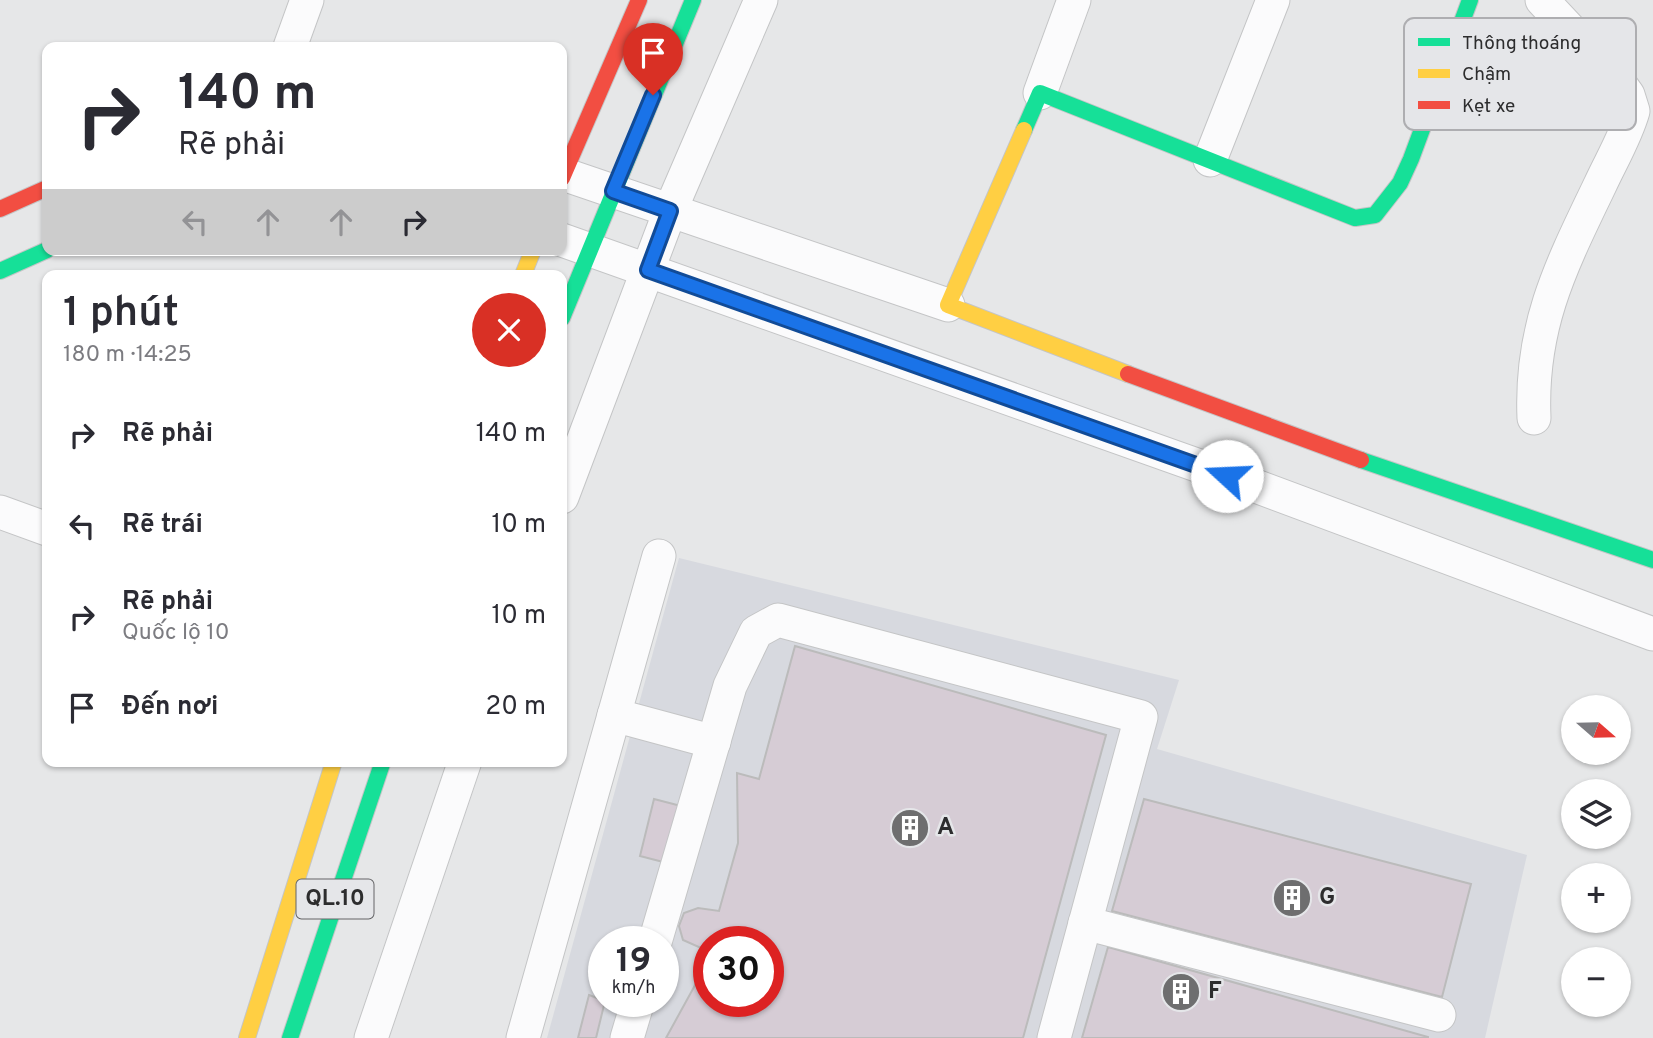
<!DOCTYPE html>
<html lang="vi">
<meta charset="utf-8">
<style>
:root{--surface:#fff;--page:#f2f2f3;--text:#2b2b33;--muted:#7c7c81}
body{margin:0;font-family:Overpass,sans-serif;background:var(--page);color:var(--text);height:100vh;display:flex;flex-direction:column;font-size:26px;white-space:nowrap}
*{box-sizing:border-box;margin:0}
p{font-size:23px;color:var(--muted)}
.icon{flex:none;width:38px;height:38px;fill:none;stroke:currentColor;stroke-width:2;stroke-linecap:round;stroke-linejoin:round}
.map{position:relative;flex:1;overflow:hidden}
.panel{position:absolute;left:42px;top:270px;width:525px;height:497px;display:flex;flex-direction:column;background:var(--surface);border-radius:14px;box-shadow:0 2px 5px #0004}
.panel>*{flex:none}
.guide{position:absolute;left:42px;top:42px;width:525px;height:214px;border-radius:14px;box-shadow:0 2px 5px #0004;background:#fff;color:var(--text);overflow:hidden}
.needle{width:46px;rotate:110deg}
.tools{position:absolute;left:1561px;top:695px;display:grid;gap:14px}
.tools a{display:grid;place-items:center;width:70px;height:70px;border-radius:50%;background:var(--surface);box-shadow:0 2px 5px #0004;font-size:35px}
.speed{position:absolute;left:588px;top:926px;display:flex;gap:14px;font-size:35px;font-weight:700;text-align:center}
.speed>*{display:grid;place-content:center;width:91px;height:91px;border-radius:50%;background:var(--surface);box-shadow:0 2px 5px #0004;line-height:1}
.speed small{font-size:18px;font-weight:400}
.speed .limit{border:10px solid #d22;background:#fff;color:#111}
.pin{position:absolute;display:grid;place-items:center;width:60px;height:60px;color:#fff;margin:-72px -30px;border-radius:50% 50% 50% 0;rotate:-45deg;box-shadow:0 0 7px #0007}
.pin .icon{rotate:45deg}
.me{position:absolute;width:77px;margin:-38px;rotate:290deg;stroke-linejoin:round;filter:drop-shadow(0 0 5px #0008)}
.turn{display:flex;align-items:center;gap:24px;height:147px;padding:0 21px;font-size:32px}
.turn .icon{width:91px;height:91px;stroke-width:2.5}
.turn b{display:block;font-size:49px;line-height:60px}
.lanes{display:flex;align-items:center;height:66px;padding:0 21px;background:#0003;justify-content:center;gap:35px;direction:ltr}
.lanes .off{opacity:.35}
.round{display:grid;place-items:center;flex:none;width:74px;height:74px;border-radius:37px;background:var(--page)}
.headline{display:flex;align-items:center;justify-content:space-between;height:119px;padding:0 21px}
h1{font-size:42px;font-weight:600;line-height:52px}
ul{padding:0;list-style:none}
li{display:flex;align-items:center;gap:21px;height:91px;padding:0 21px}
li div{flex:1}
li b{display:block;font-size:26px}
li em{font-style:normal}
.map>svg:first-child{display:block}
.built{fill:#d7d9df;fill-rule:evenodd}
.building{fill:#d6ccd5;stroke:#bbb;stroke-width:2;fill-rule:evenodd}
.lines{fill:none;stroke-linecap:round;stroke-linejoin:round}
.street-casing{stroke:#c4c5c6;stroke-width:35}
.fast-casing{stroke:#c4c5c6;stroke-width:18}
.slow-casing{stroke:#c4c5c6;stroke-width:18}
.jam-casing{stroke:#c4c5c6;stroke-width:18}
.street{stroke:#fbfbfc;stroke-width:33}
.fast{stroke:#16e098;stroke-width:16}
.slow{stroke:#ffcf43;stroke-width:16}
.jam{stroke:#f24e42;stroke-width:16}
.route-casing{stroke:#114b97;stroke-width:18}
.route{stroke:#1a73e8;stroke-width:12}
.labels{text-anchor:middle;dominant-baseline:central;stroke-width:5;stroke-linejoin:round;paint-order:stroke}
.shield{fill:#e5e6e9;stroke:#646466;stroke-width:2}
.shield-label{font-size:23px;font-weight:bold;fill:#2d2d2e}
.poi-label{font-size:24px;font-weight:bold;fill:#2d2d2e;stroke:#e5e6e9;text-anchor:start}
.key{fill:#e5e6e9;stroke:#aeaeb1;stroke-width:2}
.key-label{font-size:19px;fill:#2d2d2e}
</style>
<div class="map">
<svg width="1653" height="1038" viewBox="0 0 1653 1038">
<rect width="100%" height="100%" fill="#e6e7e8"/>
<!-- built -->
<path class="built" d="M679,558L1179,680L1157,749L1527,855L1485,1038H547ZM604,942H663V1001H604ZM709,942H768V1001H709Z"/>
<!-- building -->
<g class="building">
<path d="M795,646L1106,735L1023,1038H666L694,987L708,951L683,940L679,926L684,913L698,908L719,911L738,843L737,773L759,779ZM709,942H768V1001H709Z"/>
<polygon points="654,799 681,806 667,863 640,856"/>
<polygon points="1144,799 1471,884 1442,997 1112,911"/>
<polygon points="1108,947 1428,1037 1428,1038 1082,1038"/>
<polygon points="589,995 605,1001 596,1038 578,1038"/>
</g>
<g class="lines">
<!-- street casing -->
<g class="street-casing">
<g id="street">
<polyline points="290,47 307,0"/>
<polyline points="1040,93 1074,0"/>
<polyline points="1210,160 1273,0"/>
<polyline points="563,174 948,305"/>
<polyline points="562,240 1253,485 1653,634"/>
<path d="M1534,418C1530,326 1561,266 1600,185C1611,161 1626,136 1633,111L1628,95L1618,81L1542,0"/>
<polyline points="562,497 670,211 761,0"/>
<polyline points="0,512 47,529"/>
<polyline points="614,715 714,742"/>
<polyline points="1085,923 1439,1015"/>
<polyline points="655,942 730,686 756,632 778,620 1141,717 1054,1038"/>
<polyline points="371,1038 465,761"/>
<polyline points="523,1038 659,556"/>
<polyline points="627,1038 638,1001"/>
</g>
</g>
<!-- fast casing -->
<g class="fast-casing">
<g id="fast">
<polyline points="1024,130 1040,93 1355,218 1375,215 1400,183 1411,159 1470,0"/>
<polyline points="0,271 47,250"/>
<polyline points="562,318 693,0"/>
<polyline points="1361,460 1653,560"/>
<polyline points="290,1038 383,761"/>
</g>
</g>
<!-- slow casing -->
<g class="slow-casing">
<g id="slow">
<polyline points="1024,130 948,305 1128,374"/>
<polyline points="523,275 533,250"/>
<polyline points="247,1038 334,761"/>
</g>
</g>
<!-- jam casing -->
<g class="jam-casing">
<g id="jam">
<polyline points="562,178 639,0"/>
<polyline points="0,209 47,188"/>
<polyline points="1128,374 1361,460"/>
</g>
</g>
<!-- street -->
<use href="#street" class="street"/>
<!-- fast -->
<use href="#fast" class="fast"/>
<!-- slow -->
<use href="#slow" class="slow"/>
<!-- jam -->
<use href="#jam" class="jam"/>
</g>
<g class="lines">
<!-- route casing -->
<g class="route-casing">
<polyline id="route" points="653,95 613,191 670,211 648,270 1227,476"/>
</g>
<!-- route -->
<use href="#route" class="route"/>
</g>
<!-- icons -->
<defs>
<g id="building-disc" transform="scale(2.0125)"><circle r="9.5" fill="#6e6e6f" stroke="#e5e6e9"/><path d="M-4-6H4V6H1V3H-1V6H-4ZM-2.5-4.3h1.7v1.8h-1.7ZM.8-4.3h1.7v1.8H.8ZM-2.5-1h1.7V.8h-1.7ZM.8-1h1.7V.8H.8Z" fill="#fff"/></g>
</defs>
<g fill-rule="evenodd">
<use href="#building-disc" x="910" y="828"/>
<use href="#building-disc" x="1292" y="898"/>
<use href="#building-disc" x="1181" y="992"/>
</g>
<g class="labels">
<!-- shield labels -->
<rect class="shield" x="296.5" y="879.5" width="77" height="39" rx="5"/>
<g class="shield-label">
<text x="335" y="899">QL.10</text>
</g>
<!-- poi labels -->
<g class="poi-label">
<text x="937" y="828">A</text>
<text x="1319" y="898">G</text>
<text x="1208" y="992">F</text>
</g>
</g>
<!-- legend -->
<rect x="1404" y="18" width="232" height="112" rx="10" class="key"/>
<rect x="1418" y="38" width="32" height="8" fill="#16e098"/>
<rect x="1418" y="69" width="32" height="9" fill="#ffcf43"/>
<rect x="1418" y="101" width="32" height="8" fill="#f24e42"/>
<g class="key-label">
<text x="1462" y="49">Thông thoáng</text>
<text x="1462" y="80">Chậm</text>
<text x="1462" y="112">Kẹt xe</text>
</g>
</svg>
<div class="tools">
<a><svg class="needle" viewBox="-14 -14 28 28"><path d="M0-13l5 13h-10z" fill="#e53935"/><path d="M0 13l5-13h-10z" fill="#7c7c81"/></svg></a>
<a><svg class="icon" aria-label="layers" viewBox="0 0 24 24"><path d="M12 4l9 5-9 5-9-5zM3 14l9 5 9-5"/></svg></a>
<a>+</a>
<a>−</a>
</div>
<div class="speed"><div>19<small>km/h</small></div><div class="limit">30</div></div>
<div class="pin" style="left:653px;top:95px;background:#d93025"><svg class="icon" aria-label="arrive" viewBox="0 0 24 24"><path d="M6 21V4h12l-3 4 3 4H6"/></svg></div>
<svg class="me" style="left:1227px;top:476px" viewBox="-20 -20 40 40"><circle r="19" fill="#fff"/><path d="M0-13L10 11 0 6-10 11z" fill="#1a73e8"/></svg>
<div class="guide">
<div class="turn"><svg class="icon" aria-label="right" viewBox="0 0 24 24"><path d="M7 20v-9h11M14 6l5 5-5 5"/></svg><div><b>140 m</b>Rẽ phải</div></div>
<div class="lanes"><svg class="icon off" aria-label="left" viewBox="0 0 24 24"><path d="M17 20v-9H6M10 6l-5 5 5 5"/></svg><svg class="icon off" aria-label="ahead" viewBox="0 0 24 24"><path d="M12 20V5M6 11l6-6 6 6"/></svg><svg class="icon off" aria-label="ahead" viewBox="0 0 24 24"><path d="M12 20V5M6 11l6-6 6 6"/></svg><svg class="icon" aria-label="right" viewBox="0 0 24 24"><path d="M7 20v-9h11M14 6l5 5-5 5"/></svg></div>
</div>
<section class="panel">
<div class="headline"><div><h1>1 phút</h1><p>180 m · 14:25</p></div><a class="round" style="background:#d93025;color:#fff"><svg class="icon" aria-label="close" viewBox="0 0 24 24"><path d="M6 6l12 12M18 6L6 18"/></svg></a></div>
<ul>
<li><svg class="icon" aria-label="right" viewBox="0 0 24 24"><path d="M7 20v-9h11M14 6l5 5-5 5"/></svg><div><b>Rẽ phải</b></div><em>140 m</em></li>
<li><svg class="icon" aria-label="left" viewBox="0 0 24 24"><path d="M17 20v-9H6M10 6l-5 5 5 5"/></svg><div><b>Rẽ trái</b></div><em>10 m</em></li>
<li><svg class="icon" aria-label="right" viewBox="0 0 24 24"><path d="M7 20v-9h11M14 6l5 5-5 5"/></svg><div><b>Rẽ phải</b><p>Quốc lộ 10</p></div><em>10 m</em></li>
<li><svg class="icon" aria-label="arrive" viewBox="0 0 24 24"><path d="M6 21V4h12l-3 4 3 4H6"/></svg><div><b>Đến nơi</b></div><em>20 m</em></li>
</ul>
</section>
</div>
